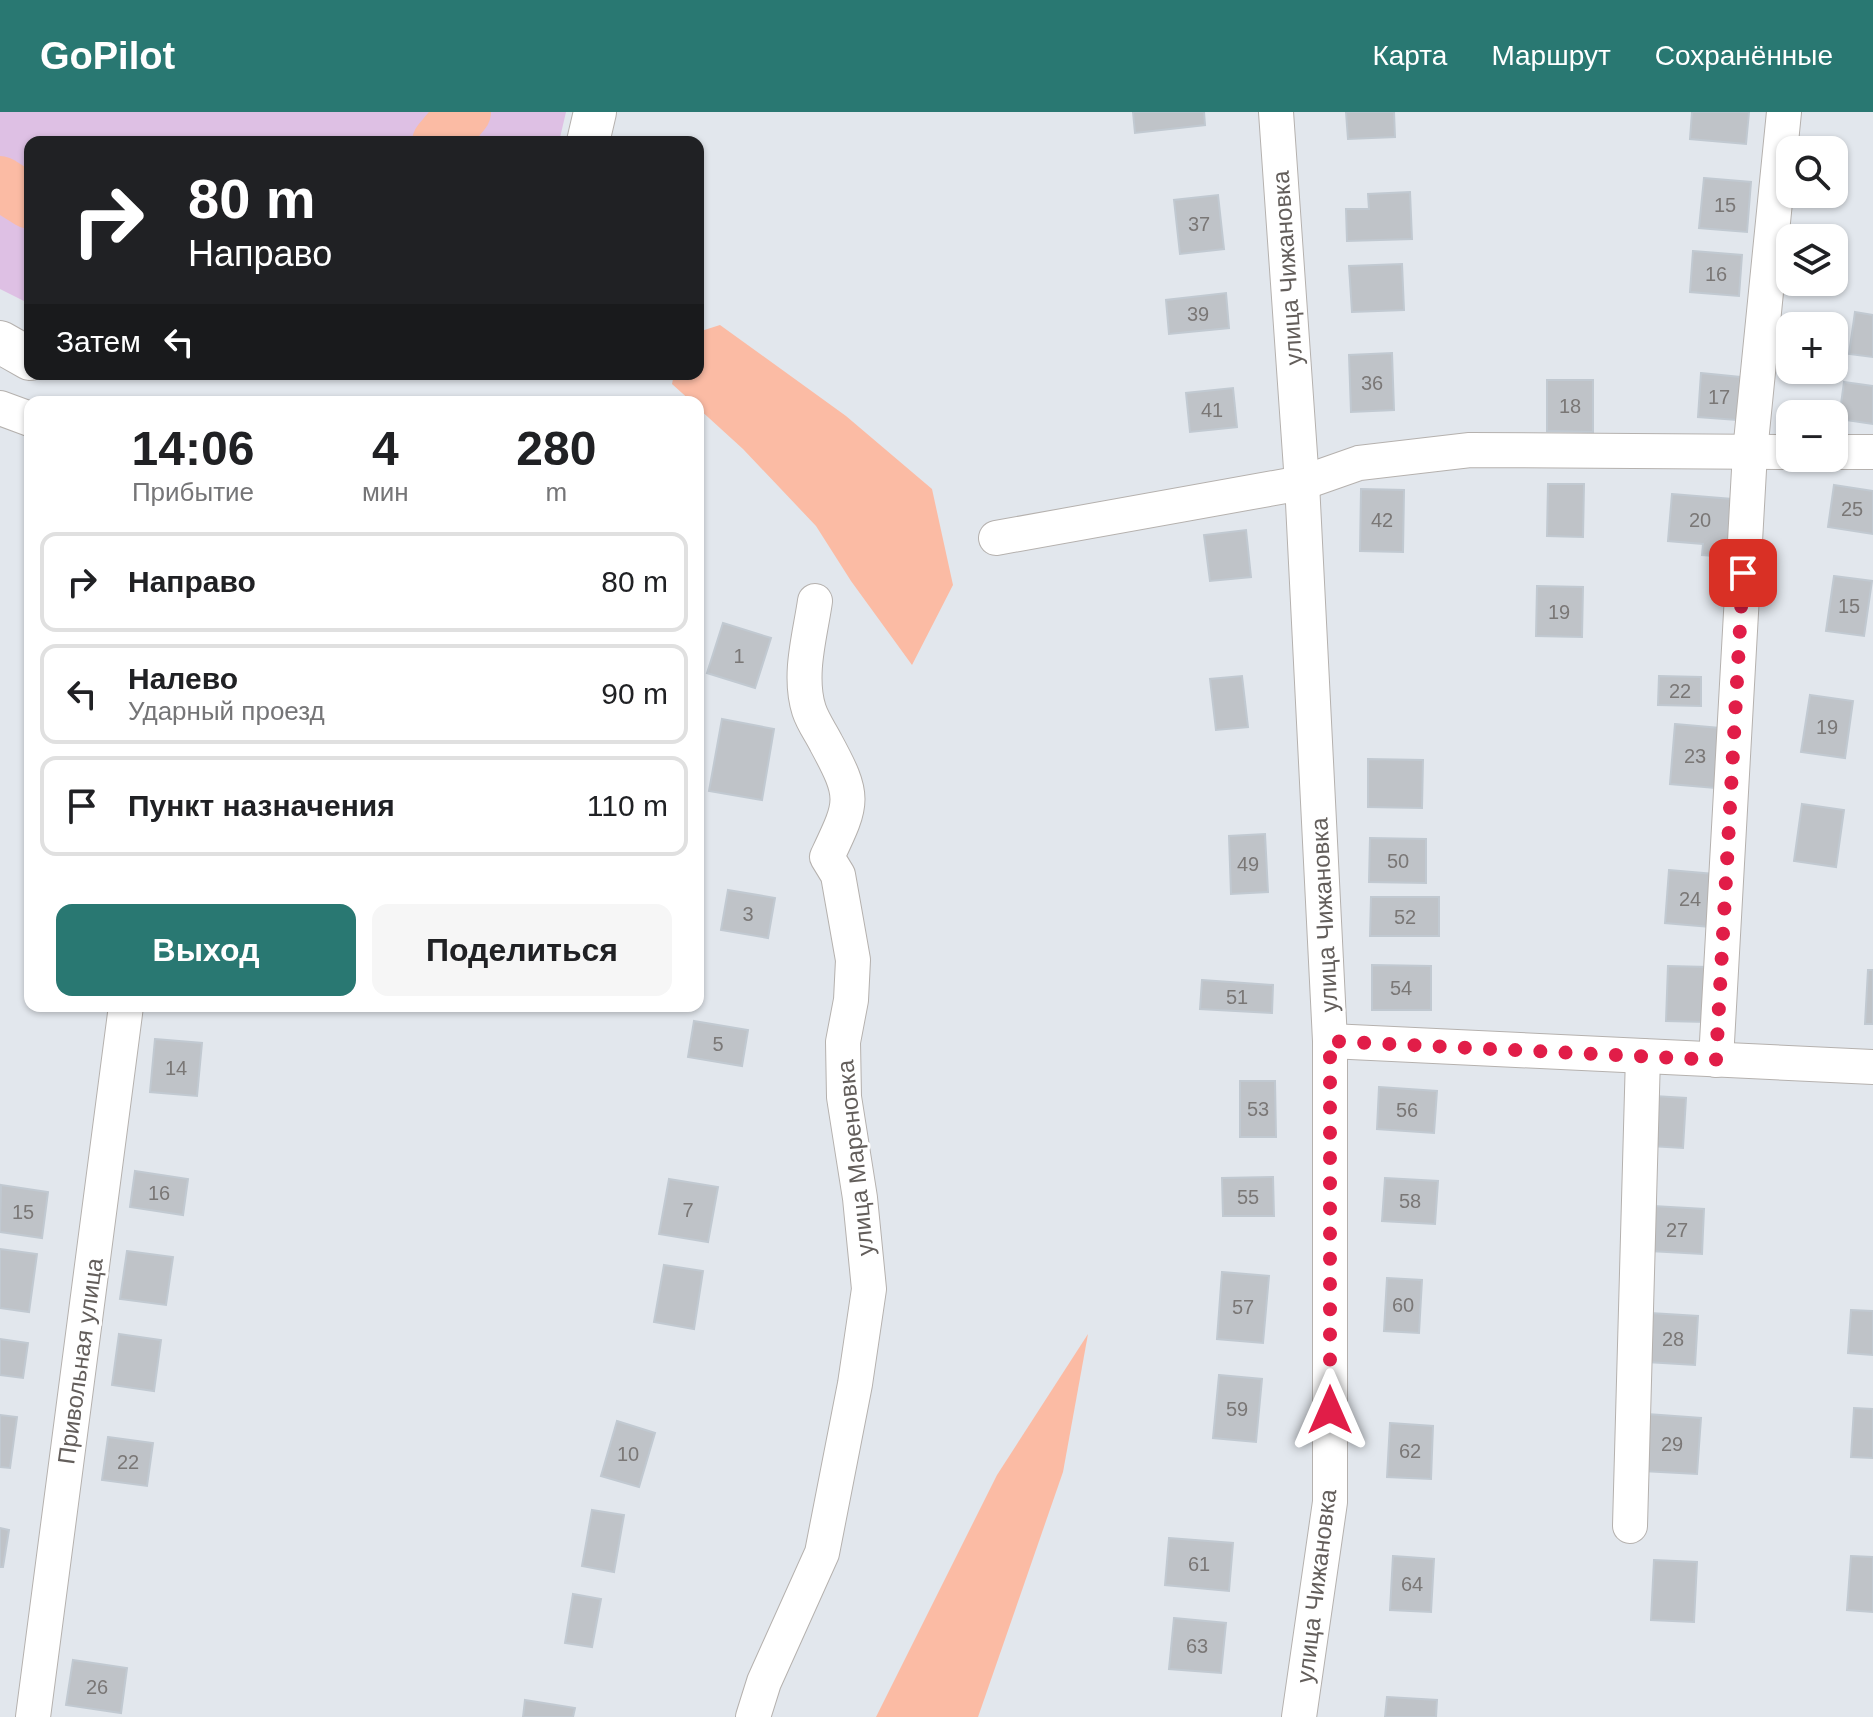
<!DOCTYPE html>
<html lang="ru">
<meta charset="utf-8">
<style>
:root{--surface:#fff;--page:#f6f6f6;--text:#202124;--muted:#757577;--line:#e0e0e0;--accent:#297872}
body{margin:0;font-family:Helvetica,sans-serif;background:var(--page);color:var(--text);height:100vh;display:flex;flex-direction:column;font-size:30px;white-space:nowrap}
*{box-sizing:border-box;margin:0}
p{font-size:26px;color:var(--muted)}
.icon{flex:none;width:44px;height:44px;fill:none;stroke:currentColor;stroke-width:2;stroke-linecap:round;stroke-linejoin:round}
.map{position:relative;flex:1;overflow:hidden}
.side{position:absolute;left:24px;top:284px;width:680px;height:616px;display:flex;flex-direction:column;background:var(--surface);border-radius:16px;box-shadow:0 2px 6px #0004}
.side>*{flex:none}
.top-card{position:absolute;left:24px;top:24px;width:680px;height:244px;border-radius:16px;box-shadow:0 2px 6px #0004;background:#202124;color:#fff;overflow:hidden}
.fabs{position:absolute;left:1776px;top:24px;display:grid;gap:16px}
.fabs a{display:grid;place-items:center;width:72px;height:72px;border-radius:16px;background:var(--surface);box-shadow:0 2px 6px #0004;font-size:40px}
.pin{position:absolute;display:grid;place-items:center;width:68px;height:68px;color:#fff;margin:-34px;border-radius:16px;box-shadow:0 4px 12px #0006}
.me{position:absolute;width:88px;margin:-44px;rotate:0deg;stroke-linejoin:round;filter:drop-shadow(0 0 6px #0008)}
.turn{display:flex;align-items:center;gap:28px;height:168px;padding:0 32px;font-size:36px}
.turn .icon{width:104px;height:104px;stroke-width:2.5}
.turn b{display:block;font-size:56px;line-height:68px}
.then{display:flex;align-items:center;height:76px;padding:0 32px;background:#0003;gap:16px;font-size:30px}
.eta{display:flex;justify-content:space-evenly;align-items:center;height:136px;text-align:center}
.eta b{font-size:48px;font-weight:800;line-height:56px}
.primary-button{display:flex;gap:16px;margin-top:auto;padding:16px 32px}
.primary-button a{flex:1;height:92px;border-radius:16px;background:var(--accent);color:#fff;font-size:32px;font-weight:800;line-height:92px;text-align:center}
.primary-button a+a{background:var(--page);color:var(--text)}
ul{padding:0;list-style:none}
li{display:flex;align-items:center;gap:24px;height:100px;margin:0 16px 12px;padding:0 16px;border:4px solid var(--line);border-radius:16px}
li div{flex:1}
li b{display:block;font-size:30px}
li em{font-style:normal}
header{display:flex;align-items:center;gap:48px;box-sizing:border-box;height:112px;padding:0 40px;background:var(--accent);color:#fff}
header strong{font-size:38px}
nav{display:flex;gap:44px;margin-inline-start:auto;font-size:28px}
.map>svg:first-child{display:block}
.green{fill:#dec0e4}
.water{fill:#fbbba4}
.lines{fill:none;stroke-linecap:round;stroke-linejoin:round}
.river{stroke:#fbbba4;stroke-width:54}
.building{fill:#bfc3c8;stroke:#c1c9d1;stroke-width:2}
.minor-casing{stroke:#b5b1ae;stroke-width:36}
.tertiary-casing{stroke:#b5b1ae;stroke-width:44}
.minor{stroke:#fff;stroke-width:34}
.tertiary{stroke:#fff;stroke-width:42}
.route{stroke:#e11d48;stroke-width:14;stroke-dasharray:0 25.2}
.labels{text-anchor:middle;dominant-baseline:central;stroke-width:6;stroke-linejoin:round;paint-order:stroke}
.number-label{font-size:20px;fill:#7a7776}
.street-label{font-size:24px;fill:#635e5b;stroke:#fff}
</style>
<header>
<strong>GoPilot</strong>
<nav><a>Карта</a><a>Маршрут</a><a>Сохранённые</a></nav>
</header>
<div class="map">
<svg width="1873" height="1605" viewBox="0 0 1873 1605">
<rect width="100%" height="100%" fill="#e2e7ed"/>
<!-- green -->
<polygon class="green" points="0,0 566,0 559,30 30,30 30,192 0,177"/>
<!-- water -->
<g class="water">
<polygon points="720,213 846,304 932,377 953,473 912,553 851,469 816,414 743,337 698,296 698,290 692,290 672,272 674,262 698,262 698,220"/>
<polygon points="1088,1222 1063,1360 978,1605 876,1605 997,1363"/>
</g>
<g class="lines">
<!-- river -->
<g class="river">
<polyline points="439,30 464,0"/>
<polyline points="0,71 30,90"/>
</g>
</g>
<!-- building -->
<g class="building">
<polygon points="1133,0 1204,0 1205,13 1135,21"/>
<polygon points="1346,0 1394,0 1395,25 1348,27"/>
<polygon points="1692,0 1749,0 1746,32 1690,27"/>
<polygon points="1704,66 1751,70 1747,120 1699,116"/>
<polygon points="1410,80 1412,127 1347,129 1346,97 1369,97 1368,82"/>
<polygon points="1218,83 1224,137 1180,142 1174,88"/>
<polygon points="1693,139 1742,143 1739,184 1690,180"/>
<polygon points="1402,152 1404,198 1352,200 1349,154"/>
<polygon points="1226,181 1229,216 1169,222 1166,188"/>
<polygon points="1855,200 1873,203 1873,245 1849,242"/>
<polygon points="1392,241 1394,298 1351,300 1349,243"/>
<polygon points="1701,261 1740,265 1737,308 1698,305"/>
<polygon points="1547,268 1593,268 1593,320 1547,319"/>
<polygon points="1844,270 1873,274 1873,312 1839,307"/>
<polygon points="1233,276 1237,315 1190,320 1186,281"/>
<polygon points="1548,372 1584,372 1583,425 1547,424"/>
<polygon points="1834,373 1873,379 1873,422 1828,415"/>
<polygon points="1361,377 1404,378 1403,440 1360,439"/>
<polygon points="1672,382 1732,387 1727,445 1702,443 1703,432 1668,429"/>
<polygon points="1246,418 1251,465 1210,469 1204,423"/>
<polygon points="1834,464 1872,469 1864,524 1826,519"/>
<polygon points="1537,474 1583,475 1582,525 1536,524"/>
<polygon points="723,511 771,526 755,576 707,561"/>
<polygon points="1242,564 1248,615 1216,618 1210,567"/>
<polygon points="1659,564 1701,565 1701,594 1658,593"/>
<polygon points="1810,583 1853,589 1845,646 1801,640"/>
<polygon points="722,607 774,617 762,688 709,679"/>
<polygon points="1675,612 1720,616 1715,676 1670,672"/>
<polygon points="1368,647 1423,648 1422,696 1368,695"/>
<polygon points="1802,692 1844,698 1836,755 1794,749"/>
<polygon points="1265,722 1268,780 1231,782 1229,724"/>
<polygon points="1370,726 1426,727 1426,771 1369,770"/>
<polygon points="1669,758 1714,762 1710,815 1665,811"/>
<polygon points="728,778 775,786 768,826 721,818"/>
<polygon points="1371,785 1439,785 1439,824 1370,824"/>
<polygon points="1372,853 1431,854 1431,898 1372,898"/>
<polygon points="1668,854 1708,855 1707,910 1666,909"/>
<polygon points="1868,858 1873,858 1873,912 1865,912"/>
<polygon points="1202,868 1273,873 1272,901 1200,897"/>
<polygon points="694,909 748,918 742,954 688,945"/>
<polygon points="155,927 202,931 197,984 150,980"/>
<polygon points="1240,969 1275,969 1276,1025 1240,1025"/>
<polygon points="1379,975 1437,979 1434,1021 1377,1017"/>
<polygon points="1654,984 1686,986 1683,1036 1651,1034"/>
<polygon points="135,1059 188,1067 183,1103 130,1095"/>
<polygon points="1273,1065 1274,1104 1223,1104 1222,1066"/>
<polygon points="1385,1066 1438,1069 1435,1112 1382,1109"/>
<polygon points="669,1067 718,1075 708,1130 659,1122"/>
<polygon points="1,1073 48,1080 42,1126 0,1120"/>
<polygon points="1653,1094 1704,1097 1702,1142 1650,1139"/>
<polygon points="0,1137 37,1142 29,1200 0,1196"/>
<polygon points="127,1139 173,1145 166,1193 120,1187"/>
<polygon points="664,1153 703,1159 694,1217 654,1210"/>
<polygon points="1222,1160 1269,1164 1263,1231 1217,1227"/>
<polygon points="1387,1166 1422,1168 1419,1221 1384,1219"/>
<polygon points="1851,1198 1873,1199 1873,1243 1848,1241"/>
<polygon points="1650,1201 1698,1204 1695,1253 1647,1250"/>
<polygon points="119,1222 161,1228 154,1279 112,1273"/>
<polygon points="0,1227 28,1231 23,1266 0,1263"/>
<polygon points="1219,1263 1262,1267 1256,1330 1213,1326"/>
<polygon points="1854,1296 1873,1297 1873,1346 1851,1345"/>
<polygon points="1647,1302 1701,1306 1697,1362 1643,1359"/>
<polygon points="0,1303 17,1305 10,1356 0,1355"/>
<polygon points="617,1309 655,1321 639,1375 601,1364"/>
<polygon points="1390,1311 1433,1314 1431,1367 1387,1365"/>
<polygon points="108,1325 153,1331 147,1374 102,1368"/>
<polygon points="592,1398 624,1403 614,1460 582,1454"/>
<polygon points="0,1416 9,1418 3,1455 0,1455"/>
<polygon points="1169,1426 1233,1431 1229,1479 1165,1473"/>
<polygon points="1393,1444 1434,1447 1431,1500 1390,1498"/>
<polygon points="1851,1444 1873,1445 1873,1500 1847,1498"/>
<polygon points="1654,1448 1697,1450 1694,1510 1651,1508"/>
<polygon points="573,1482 601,1487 592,1535 565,1531"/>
<polygon points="1174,1506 1226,1511 1221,1561 1169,1557"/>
<polygon points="73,1548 127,1556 121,1601 66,1593"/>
<polygon points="1387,1585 1437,1588 1436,1605 1385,1605"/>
<polygon points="525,1588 575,1596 573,1605 523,1605"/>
</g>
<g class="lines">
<!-- minor casing -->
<g class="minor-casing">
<g id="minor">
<polyline points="1276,0 1302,371 1330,929 1330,1390 1299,1605"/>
<polyline points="0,296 30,307"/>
<polyline points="1834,340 1873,340"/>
<polyline points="996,426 1302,371 1359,351 1470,338 1790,340"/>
<polyline points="1330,929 1873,955"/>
<polyline points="1716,948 1750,340 1784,0"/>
<polyline points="1630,1414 1643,944"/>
<polyline points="33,1605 126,894"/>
<path d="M753,1605L764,1570L822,1441L855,1272L869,1177L860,1086L844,985L843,930L851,888L853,848L838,763L827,745C853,690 856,686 826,631C821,621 813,610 809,598C798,563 810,524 815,489"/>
</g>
</g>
<!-- tertiary casing -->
<g class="tertiary-casing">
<g id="tertiary">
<polyline points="588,30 595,0"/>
<polyline points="0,230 30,247"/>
</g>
</g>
<!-- minor -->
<use href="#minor" class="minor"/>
<!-- tertiary -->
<use href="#tertiary" class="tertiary"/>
</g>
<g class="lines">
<!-- route -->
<polyline class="route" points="1330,1298 1330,929 1716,948 1743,461"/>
</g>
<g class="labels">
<!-- number labels -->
<g class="number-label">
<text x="1725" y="93">15</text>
<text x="1199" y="112">37</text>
<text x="1716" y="162">16</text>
<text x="1198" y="202">39</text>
<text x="1372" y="271">36</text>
<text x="1719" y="285">17</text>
<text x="1570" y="294">18</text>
<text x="1212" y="298">41</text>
<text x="1852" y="397">25</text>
<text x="1382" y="408">42</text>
<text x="1700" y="408">20</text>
<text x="1849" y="494">15</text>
<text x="1559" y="500">19</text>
<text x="739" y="544">1</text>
<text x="1680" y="579">22</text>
<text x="1827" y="615">19</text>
<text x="1695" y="644">23</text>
<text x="1398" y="749">50</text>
<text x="1248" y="752">49</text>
<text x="1690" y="787">24</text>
<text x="748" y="802">3</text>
<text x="1405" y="805">52</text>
<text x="1401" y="876">54</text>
<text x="1237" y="885">51</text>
<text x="718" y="932">5</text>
<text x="176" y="956">14</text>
<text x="1258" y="997">53</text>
<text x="1407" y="998">56</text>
<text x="159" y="1081">16</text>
<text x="1248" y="1085">55</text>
<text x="1410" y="1089">58</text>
<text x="688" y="1098">7</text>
<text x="23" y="1100">15</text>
<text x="1677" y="1118">27</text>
<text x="1403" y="1193">60</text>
<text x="1243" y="1195">57</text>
<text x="1673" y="1227">28</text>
<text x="1237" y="1297">59</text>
<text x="1672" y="1332">29</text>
<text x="1410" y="1339">62</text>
<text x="628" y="1342">10</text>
<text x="128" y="1350">22</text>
<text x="1199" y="1452">61</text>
<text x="1412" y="1472">64</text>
<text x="1197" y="1534">63</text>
<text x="97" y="1575">26</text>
</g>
<!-- street labels -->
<g class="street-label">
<text transform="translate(1287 156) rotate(-94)">улица Чижановка</text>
<text transform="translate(1324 803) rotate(-93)">улица Чижановка</text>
<text transform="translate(855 1046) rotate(-96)">улица Мареновка</text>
<text transform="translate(80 1249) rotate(-82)">Привольная улица</text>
<text transform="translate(1316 1474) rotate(-83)">улица Чижановка</text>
</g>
</g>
</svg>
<div class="fabs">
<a><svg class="icon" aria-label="search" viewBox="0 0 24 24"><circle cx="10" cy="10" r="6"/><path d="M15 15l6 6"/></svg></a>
<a><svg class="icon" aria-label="layers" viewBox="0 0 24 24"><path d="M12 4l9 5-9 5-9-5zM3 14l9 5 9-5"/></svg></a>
<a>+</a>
<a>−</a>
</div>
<div class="pin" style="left:1743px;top:461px;background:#d93025"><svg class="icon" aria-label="arrive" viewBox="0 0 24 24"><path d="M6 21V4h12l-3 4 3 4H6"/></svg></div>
<svg class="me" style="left:1330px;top:1298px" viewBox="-20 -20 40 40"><path d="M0-17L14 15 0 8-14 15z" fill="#e11d48" stroke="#fff" stroke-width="4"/></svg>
<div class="top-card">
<div class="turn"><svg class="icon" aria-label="right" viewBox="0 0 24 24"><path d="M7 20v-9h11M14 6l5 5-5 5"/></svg><div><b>80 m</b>Направо</div></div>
<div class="then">Затем<svg class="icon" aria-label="left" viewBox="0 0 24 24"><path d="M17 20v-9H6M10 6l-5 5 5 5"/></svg></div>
</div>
<section class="side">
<div class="eta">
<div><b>14:06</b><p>Прибытие</p></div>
<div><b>4</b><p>мин</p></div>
<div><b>280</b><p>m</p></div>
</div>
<ul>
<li><svg class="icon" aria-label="right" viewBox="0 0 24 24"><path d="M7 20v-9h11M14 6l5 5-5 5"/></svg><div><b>Направо</b></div><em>80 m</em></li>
<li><svg class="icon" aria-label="left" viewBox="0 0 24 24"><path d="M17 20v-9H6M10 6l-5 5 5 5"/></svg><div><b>Налево</b><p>Ударный проезд</p></div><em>90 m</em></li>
<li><svg class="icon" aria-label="arrive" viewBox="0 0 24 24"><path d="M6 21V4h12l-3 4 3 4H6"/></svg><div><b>Пункт назначения</b></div><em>110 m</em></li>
</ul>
<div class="primary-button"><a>Выход</a><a>Поделиться</a></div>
</section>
</div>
